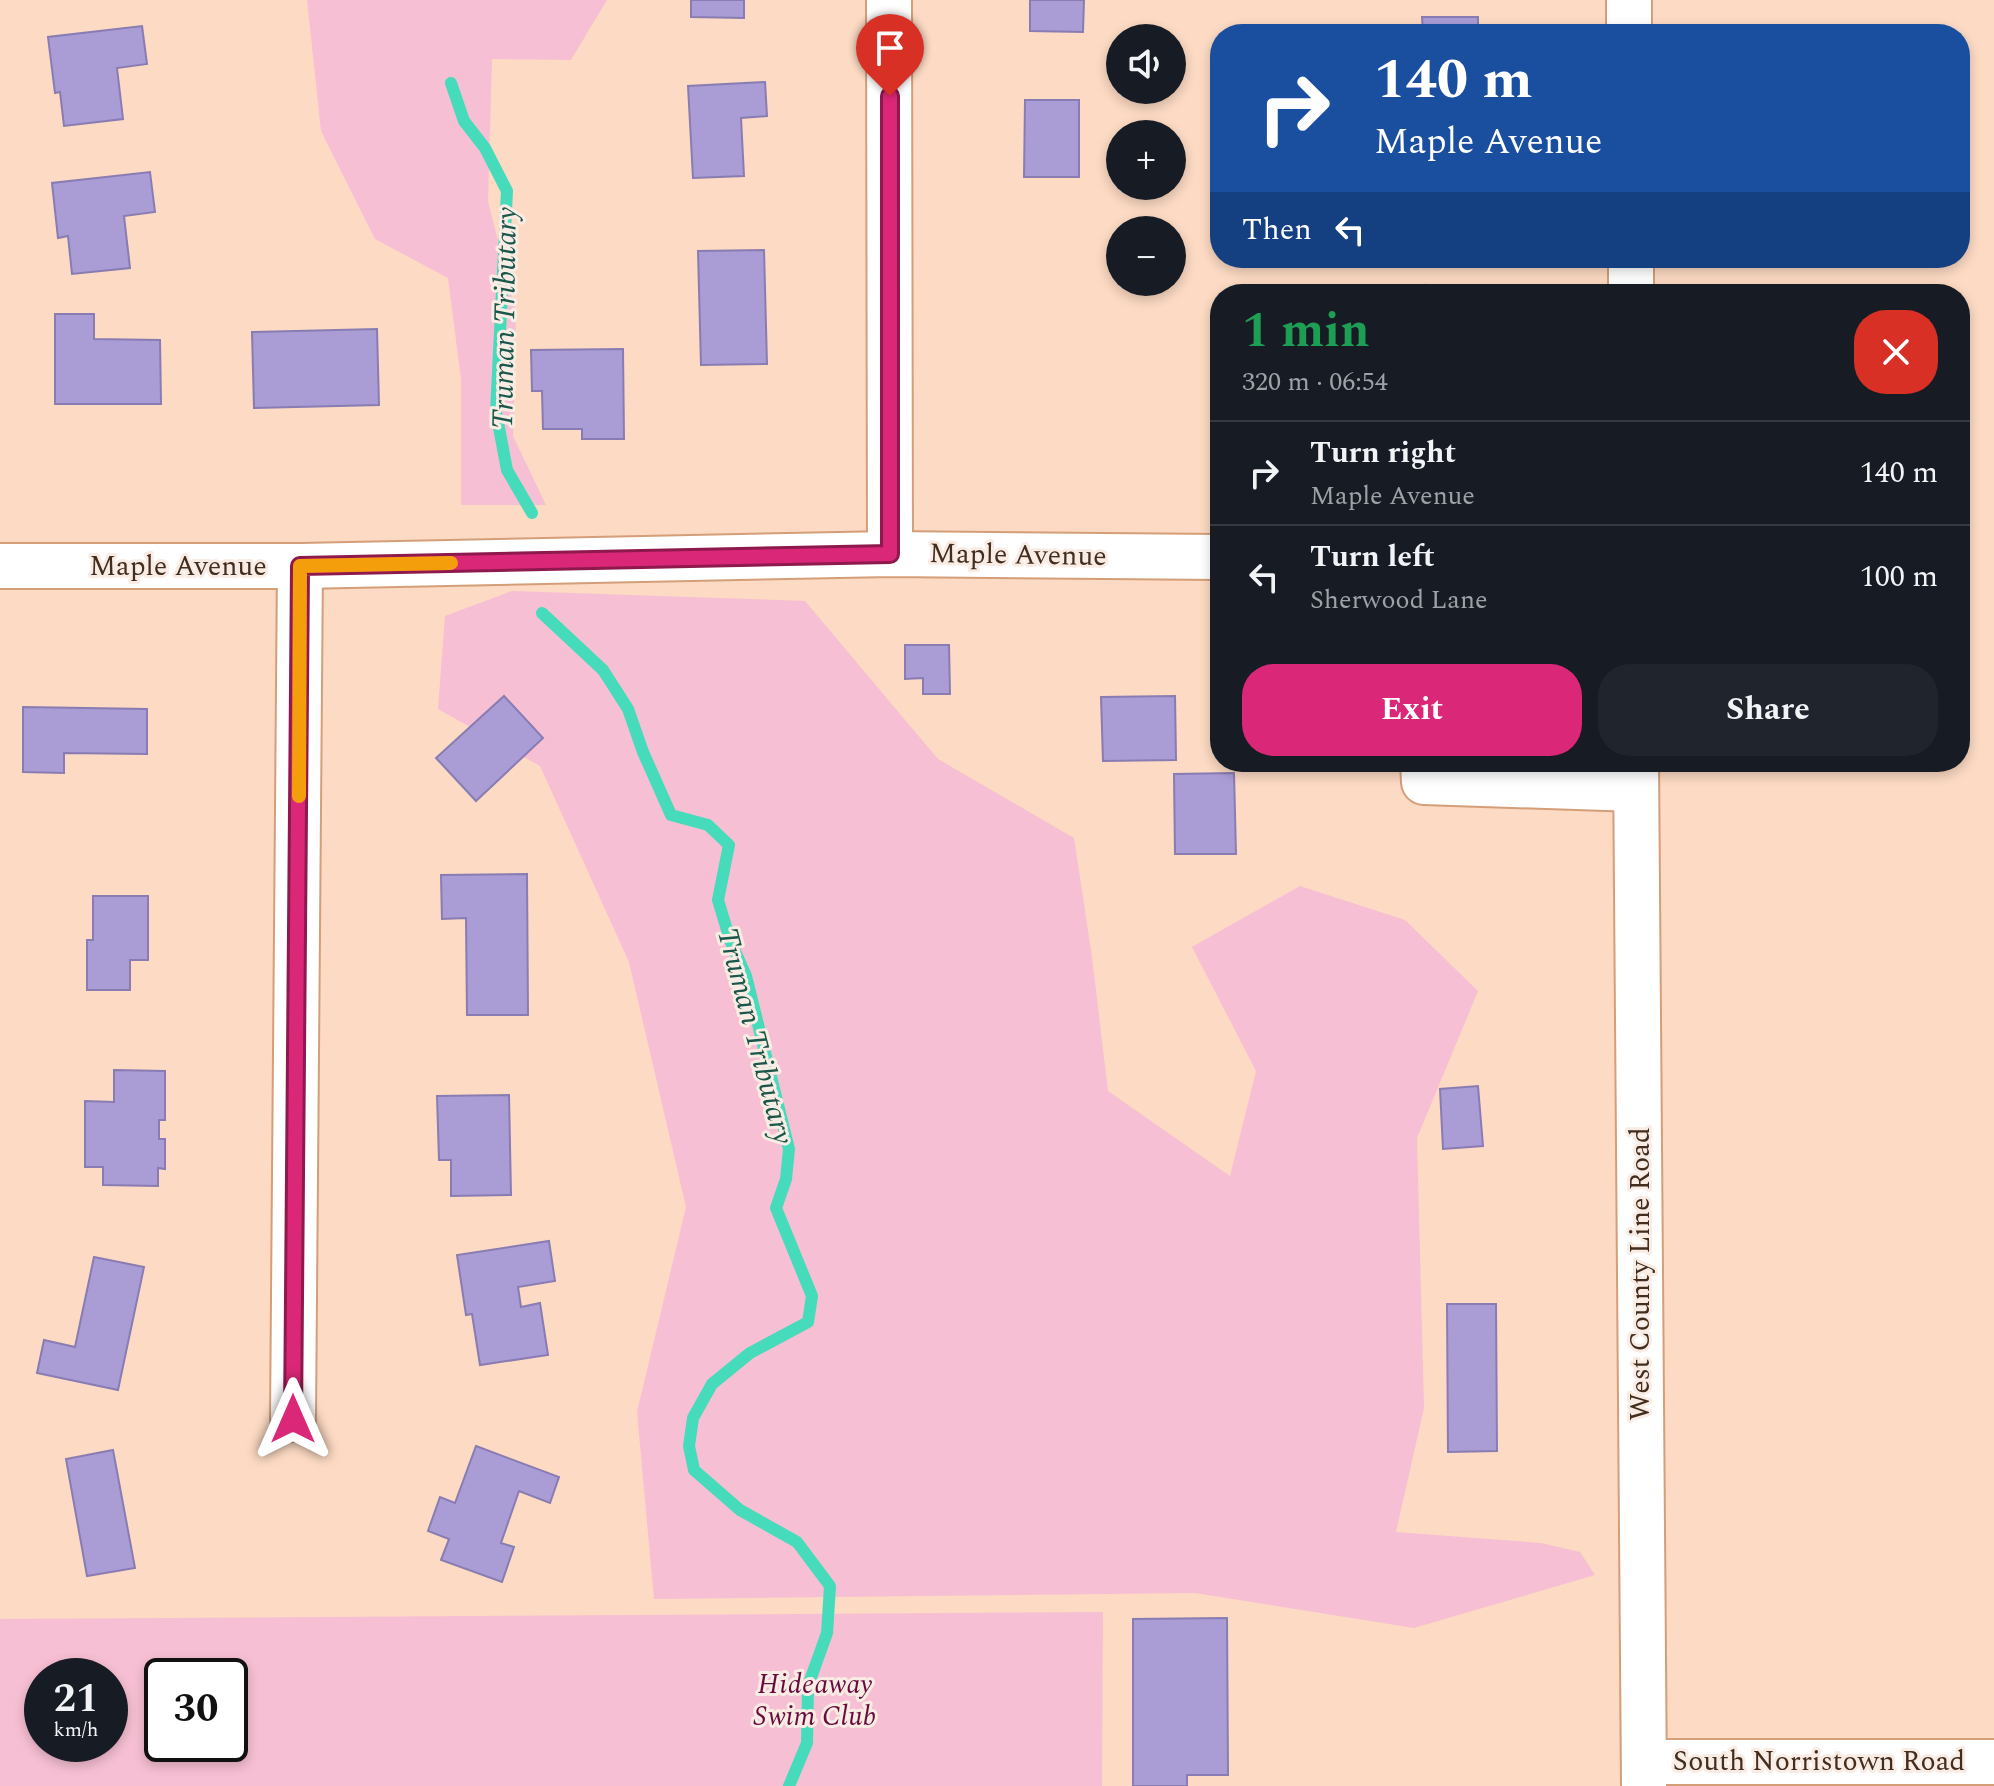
<!DOCTYPE html>
<meta charset="utf-8">
<style>
:root{--surface:#171b24;--page:#20242c;--text:#f1f3f6;--muted:#9ea1a6;--line:#363941;--accent:#db2777}
body{margin:0;font-family:Spectral,serif;background:var(--page);color:var(--text);height:100vh;display:flex;flex-direction:column;font-size:30px;white-space:nowrap}
*{box-sizing:border-box;margin:0}
p{font-size:26px;color:var(--muted)}
.icon{flex:none;width:44px;height:44px;fill:none;stroke:currentColor;stroke-width:2;stroke-linecap:round;stroke-linejoin:round}
.map{position:relative;flex:1;overflow:hidden}
.panel{position:absolute;left:1210px;top:284px;width:760px;height:488px;display:flex;flex-direction:column;background:var(--surface);border-radius:32px;box-shadow:0 4px 12px #0003}
.panel>*{flex:none}
.guide{position:absolute;left:1210px;top:24px;width:760px;height:244px;border-radius:32px;box-shadow:0 4px 12px #0003;background:#1a4fa0;color:#fff;overflow:hidden}
.buttons{position:absolute;left:1106px;top:24px;display:grid;gap:16px}
.buttons a{display:grid;place-items:center;width:80px;height:80px;border-radius:50%;background:var(--surface);box-shadow:0 4px 12px #0003;font-size:40px}
.speed{position:absolute;left:24px;top:1658px;display:flex;gap:16px;font-size:40px;font-weight:700;text-align:center}
.speed>*{display:grid;place-content:center;width:104px;height:104px;border-radius:50%;background:var(--surface);box-shadow:0 4px 12px #0003;line-height:1}
.speed small{font-size:20px;font-weight:400}
.speed .limit{border:4px solid #111;border-radius:12px;background:#fff;color:#111}
.pin{position:absolute;display:grid;place-items:center;width:68px;height:68px;color:#fff;margin:-82px -34px;border-radius:50% 50% 50% 0;rotate:-45deg;box-shadow:0 0 8px #0007}
.pin .icon{rotate:45deg}
.me{position:absolute;width:88px;margin:-44px;rotate:0deg;stroke-linejoin:round;filter:drop-shadow(0 0 6px #0008)}
.turn{display:flex;align-items:center;gap:28px;height:168px;padding:0 32px;font-size:36px}
.turn .icon{width:104px;height:104px;stroke-width:2.5}
.turn b{display:block;font-size:56px;line-height:68px}
.then{display:flex;align-items:center;height:76px;padding:0 32px;background:#0003;gap:16px;font-size:30px}
.round{display:grid;place-items:center;flex:none;width:84px;height:84px;border-radius:32px;background:var(--page)}
.summary{display:flex;align-items:center;justify-content:space-between;height:136px;padding:0 32px}
h1{font-size:48px;font-weight:700;line-height:60px;color:#1e9e55}
.cta{display:flex;gap:16px;margin-top:auto;padding:16px 32px}
.cta a{flex:1;height:92px;border-radius:32px;background:var(--accent);color:#fff;font-size:32px;font-weight:700;line-height:92px;text-align:center}
.cta a+a{background:var(--page);color:var(--text)}
ul{padding:0;list-style:none}
li{display:flex;align-items:center;gap:24px;height:104px;padding:0 32px;border-top:2px solid var(--line)}
li div{flex:1}
li b{display:block;font-size:30px}
li em{font-style:normal}
.map>svg:first-child{display:block}
.green{fill:#f7bfd3;fill-rule:evenodd}
.lines{fill:none;stroke-linecap:round;stroke-linejoin:round}
.stream{stroke:#46dbbb;stroke-width:12}
.building{fill:#aa9cd5;stroke:#897cb2;stroke-width:2}
.minor-casing{stroke:#d49e79;stroke-width:48}
.major-casing{stroke:#d49e79;stroke-width:48}
.minor{stroke:#fff;stroke-width:44}
.major{stroke:#fff;stroke-width:44}
.route-casing{stroke:#8e194d;stroke-width:20}
.route{stroke:#db2777;stroke-width:14}
.slow{stroke:#f59e0b;stroke-width:14}
.labels{text-anchor:middle;dominant-baseline:central;stroke-width:6;stroke-linejoin:round;paint-order:stroke}
.street-label{font-size:28px;fill:#432d1e;stroke:#f8ece4}
.park-label{font-size:28px;font-style:italic;fill:#690c3d;stroke:#f8ece4}
.water-label{font-size:30px;font-style:italic;fill:#1a5649;stroke:#f8ece4}
</style>
<div class="map">
<svg width="1994" height="1786" viewBox="0 0 1994 1786">
<rect width="100%" height="100%" fill="#fcdac3"/>
<!-- green -->
<g class="green">
<polygon points="307,0 607,0 571,60 492,59 488,201 516,312 513,436 546,505 461,505 461,379 448,278 375,239 321,131"/>
<polygon points="512,591 805,601 938,759 1074,838 1092,957 1108,1091 1230,1176 1256,1071 1192,947 1300,886 1405,920 1478,991 1417,1138 1424,1408 1396,1532 1541,1543 1580,1552 1595,1575 1414,1628 1195,1593 654,1599 637,1412 686,1207 629,962 540,766 438,709 445,616"/>
<path d="M1103,1612L1102,1786H0V1619ZM110,1676V1744H42V1676ZM230,1676V1744H162V1676Z"/>
</g>
<g class="lines">
<!-- stream -->
<g class="stream">
<polyline points="451,83 464,121 485,148 507,191 496,412 507,470 532,513"/>
<polyline points="542,613 603,670 628,709 643,752 671,815 708,825 729,845 718,900 730,940 746,976 789,1149 786,1179 776,1208 812,1296 808,1322 750,1353 712,1384 693,1418 689,1446 694,1470 740,1510 797,1542 830,1586 827,1633 808,1686 807,1743 789,1786"/>
</g>
</g>
<!-- building -->
<g class="building">
<polygon points="691,0 744,0 744,18 691,17"/>
<polygon points="1030,0 1084,0 1083,32 1030,31"/>
<polygon points="1422,17 1478,17 1478,33 1481,34 1394,34 1423,33"/>
<polygon points="142,26 147,64 117,68 123,119 64,126 60,92 55,93 48,37"/>
<polygon points="765,82 767,116 741,118 744,176 693,178 688,86"/>
<polygon points="1025,100 1079,100 1079,177 1024,177"/>
<polygon points="150,172 155,212 124,216 130,268 72,274 68,236 58,238 52,183"/>
<polygon points="764,250 767,364 701,365 698,251"/>
<polygon points="1426,285 1434,294 1416,294"/>
<polygon points="55,314 94,314 94,339 160,340 161,404 55,404"/>
<polygon points="377,329 379,405 254,408 252,332"/>
<polygon points="623,349 624,439 582,439 582,429 543,429 542,391 532,391 531,350"/>
<polygon points="905,645 949,645 950,694 923,694 923,678 905,679"/>
<polygon points="504,696 543,738 476,801 436,758"/>
<polygon points="1175,696 1176,760 1103,761 1101,697"/>
<polygon points="23,707 147,709 147,754 64,753 64,773 23,772"/>
<polygon points="1234,773 1236,854 1175,854 1174,774"/>
<polygon points="527,874 528,1015 467,1015 466,918 442,919 441,875"/>
<polygon points="93,896 148,896 148,960 130,960 130,990 87,990 87,940 93,940"/>
<polygon points="114,1070 165,1071 165,1120 159,1120 159,1139 165,1139 165,1169 158,1168 158,1186 103,1185 103,1167 85,1167 85,1101 114,1102"/>
<polygon points="1478,1086 1483,1146 1443,1149 1440,1089"/>
<polygon points="509,1095 511,1195 451,1196 451,1160 439,1160 437,1096"/>
<polygon points="549,1241 555,1281 518,1287 521,1307 540,1303 548,1355 480,1365 472,1314 466,1315 457,1255"/>
<polygon points="94,1257 144,1267 118,1390 37,1373 44,1340 75,1347"/>
<polygon points="1447,1304 1496,1304 1497,1451 1448,1452"/>
<polygon points="476,1446 559,1477 550,1503 519,1491 501,1543 514,1547 502,1582 441,1560 449,1539 428,1531 440,1497 455,1503"/>
<polygon points="113,1450 135,1568 87,1576 66,1459"/>
<polygon points="1227,1618 1228,1775 1187,1775 1187,1786 1133,1786 1133,1619"/>
</g>
<g class="lines">
<!-- minor casing -->
<g class="minor-casing">
<g id="minor">
<polyline points="889,0 890,554"/>
<polyline points="0,566 300,566 890,554 1220,557"/>
<polyline points="1423,762 1424,782 1636,789"/>
<polyline points="293,1419 300,566"/>
<polyline points="1644,1762 1994,1762"/>
</g>
</g>
<!-- major casing -->
<g class="major-casing">
<g id="major">
<polyline points="1629,0 1629,34"/>
<polyline points="1631,258 1631,294"/>
<polyline points="1636,762 1644,1786"/>
</g>
</g>
<!-- minor -->
<use href="#minor" class="minor"/>
<!-- major -->
<use href="#major" class="major"/>
</g>
<g class="lines">
<!-- route casing -->
<g class="route-casing">
<polyline id="route" points="293,1419 300,566 890,554 890,96"/>
</g>
<!-- route -->
<use href="#route" class="route"/>
<!-- slow -->
<polyline class="slow" points="299,796 300,566 451,563"/>
</g>
<g class="labels">
<!-- street labels -->
<g class="street-label">
<text transform="translate(1018 555) rotate(1)">Maple Avenue</text>
<text x="178" y="566">Maple Avenue</text>
<text transform="translate(1640 1274) rotate(-90)">West County Line Road</text>
<text x="1819" y="1761">South Norristown Road</text>
</g>
<!-- park labels -->
<g class="park-label">
<text x="815" y="1684">Hideaway<tspan x="815" dy="32">Swim Club</tspan></text>
</g>
<!-- water labels -->
<g class="water-label">
<text transform="translate(505 318) rotate(-89)">Truman Tributary</text>
<text transform="translate(755 1036) rotate(75)">Truman Tributary</text>
</g>
</g>
</svg>
<div class="buttons">
<a><svg class="icon" aria-label="sound" viewBox="0 0 24 24"><path d="M4 9h4l5-4v14l-5-4H4zM17 9q2 3 0 6"/></svg></a>
<a>+</a>
<a>−</a>
</div>
<div class="speed"><div>21<small>km/h</small></div><div class="limit">30</div></div>
<div class="pin" style="left:890px;top:96px;background:#d93025"><svg class="icon" aria-label="arrive" viewBox="0 0 24 24"><path d="M6 21V4h12l-3 4 3 4H6"/></svg></div>
<svg class="me" style="left:293px;top:1419px" viewBox="-20 -20 40 40"><path d="M0-17L14 15 0 8-14 15z" fill="#db2777" stroke="#fff" stroke-width="4"/></svg>
<div class="guide">
<div class="turn"><svg class="icon" aria-label="right" viewBox="0 0 24 24"><path d="M7 20v-9h11M14 6l5 5-5 5"/></svg><div><b>140 m</b>Maple Avenue</div></div>
<div class="then">Then<svg class="icon" aria-label="left" viewBox="0 0 24 24"><path d="M17 20v-9H6M10 6l-5 5 5 5"/></svg></div>
</div>
<section class="panel">
<div class="summary"><div><h1>1 min</h1><p>320 m · 06:54</p></div><a class="round" style="background:#d93025;color:#fff"><svg class="icon" aria-label="close" viewBox="0 0 24 24"><path d="M6 6l12 12M18 6L6 18"/></svg></a></div>
<ul>
<li><svg class="icon" aria-label="right" viewBox="0 0 24 24"><path d="M7 20v-9h11M14 6l5 5-5 5"/></svg><div><b>Turn right</b><p>Maple Avenue</p></div><em>140 m</em></li>
<li><svg class="icon" aria-label="left" viewBox="0 0 24 24"><path d="M17 20v-9H6M10 6l-5 5 5 5"/></svg><div><b>Turn left</b><p>Sherwood Lane</p></div><em>100 m</em></li>
</ul>
<div class="cta"><a>Exit</a><a>Share</a></div>
</section>
</div>
